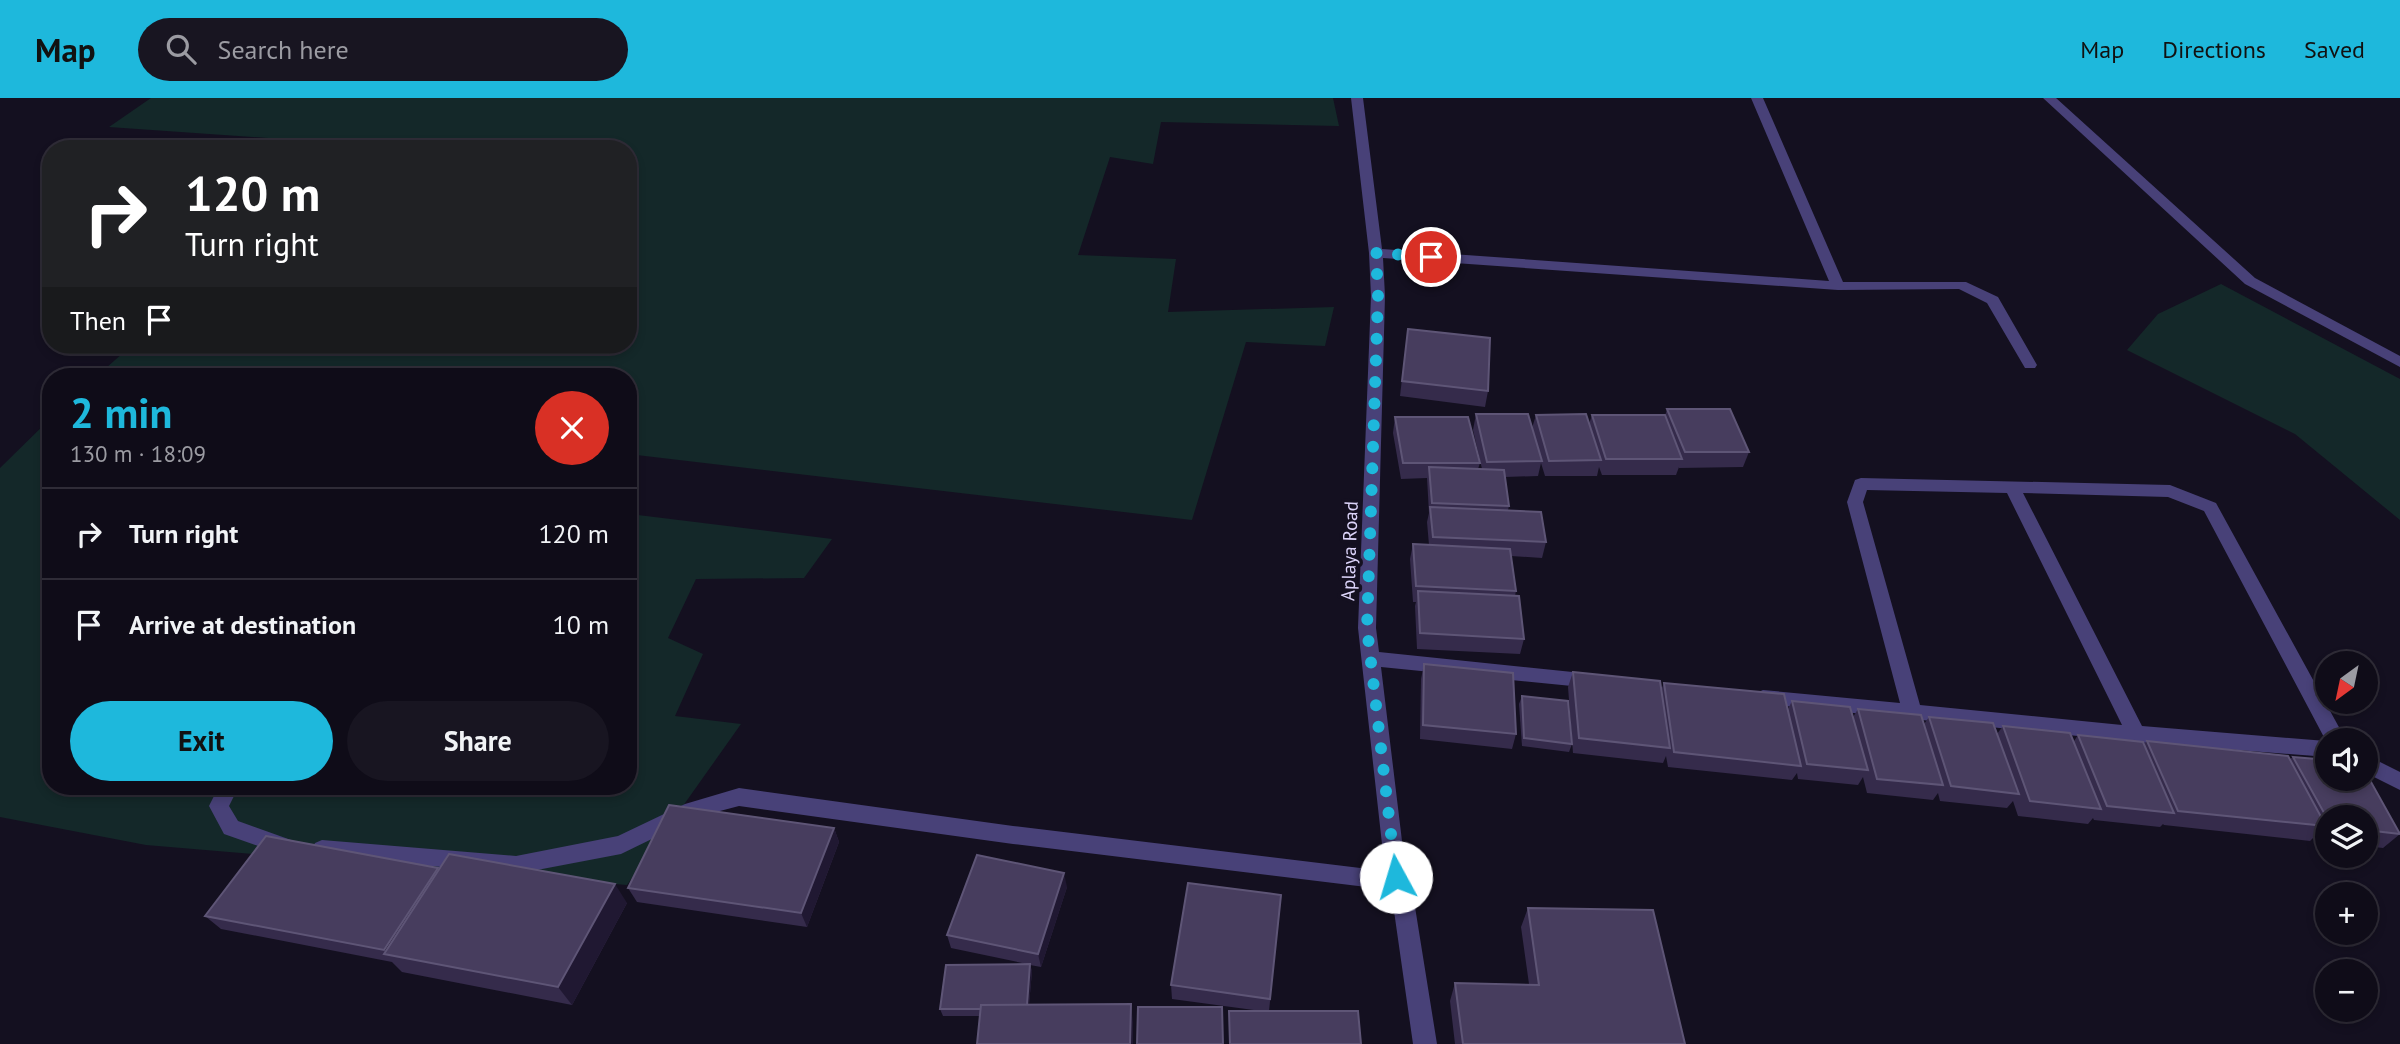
<!DOCTYPE html>
<meta charset="utf-8">
<style>
:root{--surface:#0f0c18;--page:#181521;--text:#f1f3f6;--muted:#9b9ba2;--line:#2f2c37;--accent:#1eb8dc}
body{margin:0;font-family:"PT Sans",sans-serif;background:var(--page);color:var(--text);height:100vh;display:flex;flex-direction:column;font-size:26px;white-space:nowrap}
*{box-sizing:border-box;margin:0}
p{font-size:23px;color:var(--muted)}
.icon{flex:none;width:38px;height:38px;fill:none;stroke:currentColor;stroke-width:2;stroke-linecap:round;stroke-linejoin:round}
.map{position:relative;flex:1;overflow:hidden}
.panel{position:absolute;left:42px;top:270px;width:595px;height:427px;display:flex;flex-direction:column;background:var(--surface);border-radius:28px;box-shadow:0 4px 10px #0003,0 0 0 2px var(--line)}
.panel>*{flex:none}
.banner{position:absolute;left:42px;top:42px;width:595px;height:214px;border-radius:28px;box-shadow:0 4px 10px #0003,0 0 0 2px var(--line);background:#202124;color:#fff;overflow:hidden}
.needle{width:46px;rotate:213deg}
.controls{position:absolute;left:2315px;top:553px;display:grid;gap:14px}
.controls a{display:grid;place-items:center;width:63px;height:63px;border-radius:50%;background:var(--surface);box-shadow:0 4px 10px #0003,0 0 0 2px var(--line);font-size:35px}
.pin{position:absolute;display:grid;place-items:center;width:60px;height:60px;color:#fff;margin:-30px;border:4px solid #fff;border-radius:50%;box-shadow:0 2px 7px #0007}
.me{position:absolute;width:77px;margin:-38px;rotate:354deg;stroke-linejoin:round;filter:drop-shadow(0 0 5px #0008)}
.turn{display:flex;align-items:center;gap:24px;height:147px;padding:0 28px;font-size:32px}
.turn .icon{width:91px;height:91px;stroke-width:2.5}
.turn b{display:block;font-size:49px;line-height:60px}
.then{display:flex;align-items:center;height:66px;padding:0 28px;background:#0003;gap:14px;font-size:26px}
.round{display:grid;place-items:center;flex:none;width:74px;height:74px;border-radius:37px;background:var(--page)}
.headline{display:flex;align-items:center;justify-content:space-between;height:119px;padding:0 28px}
h1{font-size:42px;font-weight:700;line-height:52px;color:var(--accent)}
.primary-button{display:flex;gap:14px;margin-top:auto;padding:14px 28px}
.primary-button a{flex:1;height:80px;border-radius:42px;background:var(--accent);color:#111;font-size:28px;font-weight:700;line-height:80px;text-align:center}
.primary-button a+a{background:var(--page);color:var(--text)}
ul{padding:0;list-style:none}
li{display:flex;align-items:center;gap:21px;height:91px;padding:0 28px;border-top:2px solid var(--line)}
li div{flex:1}
li b{display:block;font-size:26px}
li em{font-style:normal}
header{display:flex;align-items:center;gap:42px;box-sizing:border-box;height:98px;padding:0 35px;background:var(--accent);color:#111}
header strong{font-size:33px}
nav{display:flex;gap:38px;margin-inline-start:auto;font-size:24px}
.search{width:490px;height:63px;background:var(--page);display:flex;align-items:center;gap:18px;box-sizing:border-box;padding:0 24px;border-radius:38px;color:var(--muted);font-size:26px}
.map>svg:first-child{display:block}
.green{fill:#142829}
.lines{fill:none;stroke-linecap:round;stroke-linejoin:round}
.minor{fill:#484178;fill-rule:evenodd}
.wall{fill:#352b4b}
.shaded-wall{fill:#201832}
.building{fill:#473d5e;stroke:#5e5576;stroke-width:2}
.route{stroke:#1eb8dc;stroke-width:12;stroke-dasharray:0 21.6}
.labels{text-anchor:middle;dominant-baseline:central;stroke-width:7;stroke-linejoin:round;paint-order:stroke}
.street-label{font-size:19px;fill:#dcd4f9;stroke:#141020}
</style>
<header>
<strong>Map</strong>
<div class="search"><svg class="icon" aria-label="search" viewBox="0 0 24 24"><circle cx="10" cy="10" r="6"/><path d="M15 15l6 6"/></svg>Search here</div>
<nav><a>Map</a><a>Directions</a><a>Saved</a></nav>
</header>
<div class="map">
<svg width="2400" height="946" viewBox="0 0 2400 946">
<rect width="100%" height="100%" fill="#141020"/>
<!-- green -->
<g class="green">
<polygon points="151,0 1333,0 1339,28 1161,24 1153,66 1110,59 1078,157 1176,161 1168,214 1334,209 1325,248 1246,244 1192,422 628,356 628,278 97,278 132,247 628,247 628,51 351,51 355,46 109,29"/>
<polygon points="2221,186 2400,281 2400,422 2295,336 2127,252 2158,216"/>
<polygon points="51,320 51,688 628,688 628,430 638,417 832,441 804,480 696,481 668,540 703,556 675,618 741,626 627,787 146,747 0,719 0,370"/>
</g>
<g class="lines">
<!-- minor -->
<g class="minor">
<polygon points="1351,0 1363,0 1382,151 1829,183 1751,0 1763,0 1843,184 1966,184 1998,199 2037,267 2035,270 2025,270 1987,205 1959,191 1838,192 1383,160 1385,198 1376,530 1379,554 1592,576 1599,578 1601,583 1599,588 1592,590 1381,569 1406,776 1411,784 1437,946 1413,946 1391,792 1013,746 739,708 697,719 621,756 516,776 315,757 312,751 315,745 322,742 516,758 618,738 685,706 739,690 1013,728 1385,773 1358,530 1371,198 1369,155"/>
<polygon points="2043,0 2056,0 2255,180 2400,258 2400,269 2245,186"/>
<path d="M1861,380L2170,387L2216,405L2346,642H2328V659L2136,644L1756,605L1753,600L1756,595L1763,592L1900,605L1847,404L1855,382ZM1867,392L2007,395L2122,627L1920,607L1863,404ZM2023,395L2168,399L2204,413L2326,643L2142,628Z"/>
<polygon points="2366,657 2400,674 2400,692 2366,675"/>
<polygon points="219,688 239,688 229,708 238,723 291,742 294,748 291,754 284,757 224,736 209,708"/>
</g>
</g>
<!-- wall -->
<g class="wall">
<polygon points="1406,247 1488,293 1485,309 1400,298"/>
<polygon points="1667,311 1749,354 1743,369 1679,370 1679,369 1676,377 1602,377 1599,369 1597,378 1545,378 1541,365 1538,378 1505,379 1509,408 1508,412 1546,444 1542,460 1511,458 1516,493 1515,498 1524,541 1520,556 1417,551 1415,508 1416,504 1413,504 1410,461 1413,446 1429,447 1427,424 1429,415 1427,380 1401,381 1393,335 1395,319 1480,365 1478,371 1482,371 1473,332 1476,316 1532,330 1536,317 1589,326 1592,317 1665,318"/>
<polygon points="1424,566 1516,636 1512,651 1420,641 1421,581"/>
<polygon points="1573,574 1661,592 1664,585 1788,611 1792,603 1853,619 1858,611 1924,626 1929,619 1997,636 2003,628 2074,643 2078,637 2144,646 2147,643 2290,661 2293,659 2400,734 2400,736 2383,750 2366,748 2366,719 2328,719 2328,744 2314,743 2313,740 2310,743 2164,727 2163,726 2160,729 2094,722 2093,720 2088,726 2018,718 2013,703 2007,710 1940,703 1938,695 1933,702 1867,695 1863,679 1858,687 1798,681 1797,675 1792,682 1668,669 1666,658 1663,665 1573,655 1568,589"/>
<polygon points="1522,598 1572,646 1569,654 1522,648 1519,606"/>
<polygon points="834,730 839,744 807,829 637,804 628,790"/>
<polygon points="438,770 439,771 627,805 572,907 402,874 392,864 221,831 205,818"/>
<polygon points="1067,789 1041,869 1030,867 1032,873 1029,907 1133,924 1133,946 977,946 980,918 943,918 940,911 1027,866 951,850 947,837"/>
<polygon points="1281,797 1269,913 1361,946 1229,946 1229,913 1261,913 1172,901 1171,887"/>
<polygon points="1528,810 1685,946 1455,946 1450,903 1455,885 1529,886 1521,829"/>
</g>
<!-- shaded-wall -->
<g class="shaded-wall">
<polygon points="834,730 839,744 807,829 801,815"/>
<polygon points="438,770 449,784 388,856 384,852"/>
<polygon points="1064,775 1067,789 1041,869 1038,856"/>
<polygon points="615,786 627,805 572,907 558,889"/>
<polygon points="1030,866 1032,873 1028,917 1027,911"/>
<polygon points="1131,906 1133,924 1133,946 1130,946"/>
</g>
<!-- building -->
<g class="building">
<polygon points="1408,231 1490,240 1488,293 1402,283"/>
<polygon points="1667,311 1730,311 1749,354 1685,354"/>
<polygon points="1476,316 1528,316 1542,363 1487,364"/>
<polygon points="1586,316 1601,362 1549,363 1536,317"/>
<polygon points="1592,317 1665,317 1682,361 1606,361"/>
<polygon points="1395,319 1468,319 1480,365 1403,365"/>
<polygon points="1429,369 1504,372 1509,408 1432,405"/>
<polygon points="1430,409 1541,414 1546,444 1433,439"/>
<polygon points="1413,446 1510,451 1516,493 1416,488"/>
<polygon points="1418,493 1519,498 1524,541 1420,535"/>
<polygon points="1424,566 1513,575 1516,636 1423,627"/>
<polygon points="1573,574 1660,583 1670,650 1579,640"/>
<polygon points="1664,585 1784,596 1801,668 1674,654"/>
<polygon points="1522,598 1568,603 1572,646 1524,640"/>
<polygon points="1792,603 1850,609 1868,672 1807,666"/>
<polygon points="1858,611 1921,617 1943,687 1877,681"/>
<polygon points="1929,619 1993,625 2019,696 1951,688"/>
<polygon points="2003,628 2070,635 2101,711 2030,703"/>
<polygon points="2078,637 2143,644 2174,715 2107,708"/>
<polygon points="2147,643 2288,658 2326,728 2178,713"/>
<polygon points="2293,659 2328,662 2328,681 2366,681 2366,675 2400,736 2366,732 2366,719 2328,719 2328,722"/>
<polygon points="669,707 834,730 801,815 628,790"/>
<polygon points="266,738 438,770 384,852 205,818"/>
<polygon points="449,756 615,786 558,889 384,856"/>
<polygon points="977,757 1064,775 1038,856 947,837"/>
<polygon points="1188,785 1281,797 1270,901 1171,887"/>
<polygon points="1528,810 1653,812 1685,946 1463,946 1455,885 1539,887"/>
<polygon points="1030,866 1027,907 981,907 981,911 940,911 946,867"/>
<polygon points="1131,906 1130,946 977,946 981,907"/>
<polygon points="1138,909 1222,909 1223,946 1137,946"/>
<polygon points="1229,913 1358,913 1361,946 1230,946"/>
</g>
<g class="lines">
<!-- route -->
<polyline class="route" points="1396,779 1367,530 1378,198 1376,155 1431,159"/>
</g>
<g class="labels">
<!-- street labels -->
<g class="street-label">
<text transform="translate(1349 453) rotate(-88)">Aplaya Road</text>
</g>
</g>
</svg>
<div class="controls">
<a><svg class="needle" viewBox="-14 -14 28 28"><path d="M0-13l5 13h-10z" fill="#e53935"/><path d="M0 13l5-13h-10z" fill="#9b9ba2"/></svg></a>
<a><svg class="icon" aria-label="sound" viewBox="0 0 24 24"><path d="M4 9h4l5-4v14l-5-4H4zM17 9q2 3 0 6"/></svg></a>
<a><svg class="icon" aria-label="layers" viewBox="0 0 24 24"><path d="M12 4l9 5-9 5-9-5zM3 14l9 5 9-5"/></svg></a>
<a>+</a>
<a>−</a>
</div>
<div class="pin" style="left:1431px;top:159px;background:#d93025"><svg class="icon" aria-label="arrive" viewBox="0 0 24 24"><path d="M6 21V4h12l-3 4 3 4H6"/></svg></div>
<svg class="me" style="left:1396px;top:779px" viewBox="-20 -20 40 40"><circle r="19" fill="#fff"/><path d="M0-13L10 11 0 6-10 11z" fill="#1eb8dc"/></svg>
<div class="banner">
<div class="turn"><svg class="icon" aria-label="right" viewBox="0 0 24 24"><path d="M7 20v-9h11M14 6l5 5-5 5"/></svg><div><b>120 m</b>Turn right</div></div>
<div class="then">Then<svg class="icon" aria-label="arrive" viewBox="0 0 24 24"><path d="M6 21V4h12l-3 4 3 4H6"/></svg></div>
</div>
<section class="panel">
<div class="headline"><div><h1>2 min</h1><p>130 m · 18:09</p></div><a class="round" style="background:#d93025;color:#fff"><svg class="icon" aria-label="close" viewBox="0 0 24 24"><path d="M6 6l12 12M18 6L6 18"/></svg></a></div>
<ul>
<li><svg class="icon" aria-label="right" viewBox="0 0 24 24"><path d="M7 20v-9h11M14 6l5 5-5 5"/></svg><div><b>Turn right</b></div><em>120 m</em></li>
<li><svg class="icon" aria-label="arrive" viewBox="0 0 24 24"><path d="M6 21V4h12l-3 4 3 4H6"/></svg><div><b>Arrive at destination</b></div><em>10 m</em></li>
</ul>
<div class="primary-button"><a>Exit</a><a>Share</a></div>
</section>
</div>
